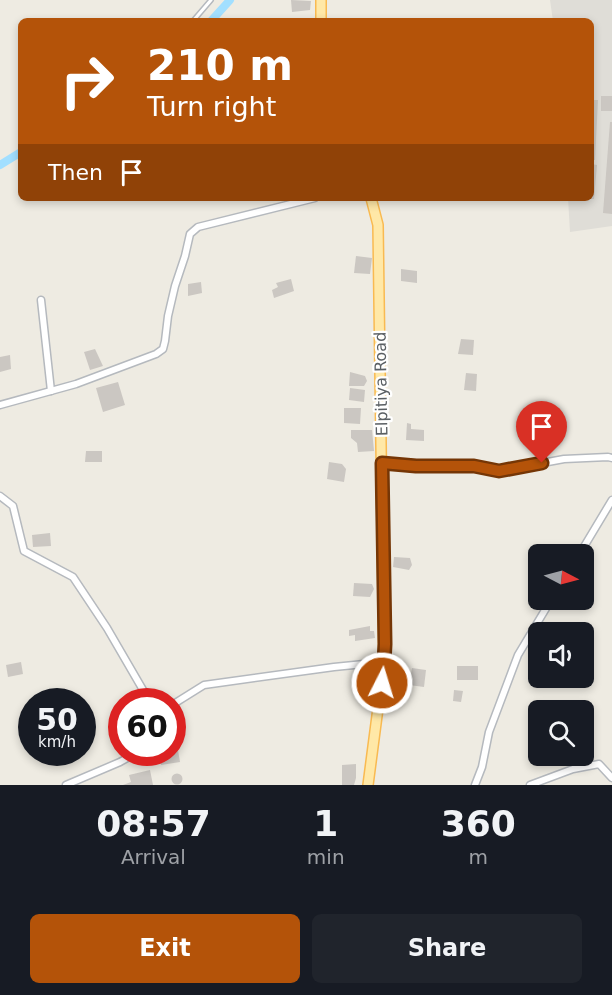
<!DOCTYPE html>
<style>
:root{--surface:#171b24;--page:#20242c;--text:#f1f3f6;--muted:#9ea1a6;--accent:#b45309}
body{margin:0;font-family:"DejaVu Sans",sans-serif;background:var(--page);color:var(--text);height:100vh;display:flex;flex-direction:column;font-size:22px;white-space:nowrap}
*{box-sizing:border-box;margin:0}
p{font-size:20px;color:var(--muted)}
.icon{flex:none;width:33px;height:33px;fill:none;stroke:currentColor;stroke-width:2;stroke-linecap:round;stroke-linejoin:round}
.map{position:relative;height:785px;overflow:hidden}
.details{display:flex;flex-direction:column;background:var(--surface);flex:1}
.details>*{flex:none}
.hud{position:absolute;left:18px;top:18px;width:576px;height:183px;border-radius:9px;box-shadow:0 3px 9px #0003;background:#b45309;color:#fff;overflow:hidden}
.needle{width:39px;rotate:96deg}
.tools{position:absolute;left:528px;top:544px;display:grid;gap:12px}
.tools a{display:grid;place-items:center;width:66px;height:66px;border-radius:9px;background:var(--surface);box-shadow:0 3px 9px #0003;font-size:30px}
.speed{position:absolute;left:18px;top:688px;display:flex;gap:12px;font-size:30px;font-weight:700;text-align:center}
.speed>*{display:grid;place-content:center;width:78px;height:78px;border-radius:50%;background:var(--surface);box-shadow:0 3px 9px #0003;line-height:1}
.speed small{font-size:15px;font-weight:400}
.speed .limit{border:9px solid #d22;background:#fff;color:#111}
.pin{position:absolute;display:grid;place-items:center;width:51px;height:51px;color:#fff;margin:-62px -26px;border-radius:50% 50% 50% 0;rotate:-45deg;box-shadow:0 0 6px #0007}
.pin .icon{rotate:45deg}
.me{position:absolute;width:66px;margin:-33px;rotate:5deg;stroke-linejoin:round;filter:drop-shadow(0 0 4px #0008)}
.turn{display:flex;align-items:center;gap:21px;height:126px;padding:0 30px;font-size:27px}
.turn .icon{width:78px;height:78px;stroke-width:2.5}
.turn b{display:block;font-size:42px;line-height:51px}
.then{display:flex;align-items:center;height:57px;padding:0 30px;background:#0003;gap:12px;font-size:22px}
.eta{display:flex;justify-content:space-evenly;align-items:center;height:102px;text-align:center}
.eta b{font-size:36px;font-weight:800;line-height:42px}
.primary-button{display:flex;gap:12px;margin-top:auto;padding:12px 30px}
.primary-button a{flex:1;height:69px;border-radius:9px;background:var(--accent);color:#fff;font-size:24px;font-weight:800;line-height:69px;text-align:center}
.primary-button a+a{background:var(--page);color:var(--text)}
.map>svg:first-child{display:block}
.industrial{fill:#dfddd7}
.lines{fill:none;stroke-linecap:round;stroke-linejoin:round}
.canal{stroke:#a2dfff;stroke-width:8}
.building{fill:#cbc7c2}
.lane-casing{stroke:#b5b9be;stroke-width:6}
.street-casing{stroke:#b5b9be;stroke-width:9}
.primary-casing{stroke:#f9ba51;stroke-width:12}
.lane{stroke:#fff;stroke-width:3}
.street{stroke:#fff;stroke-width:6}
.primary{stroke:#ffe8a7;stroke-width:9}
.route-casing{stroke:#753606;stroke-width:15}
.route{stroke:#b45309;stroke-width:10}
.labels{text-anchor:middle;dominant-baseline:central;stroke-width:4.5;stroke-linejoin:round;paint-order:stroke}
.street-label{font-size:16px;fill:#5b6064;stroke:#fff}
</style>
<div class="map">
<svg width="612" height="785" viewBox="0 0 612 785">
<rect width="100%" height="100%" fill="#eeebe2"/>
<!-- industrial -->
<polygon class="industrial" points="550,0 612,0 612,226 570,232 568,198 591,198 591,21 553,21"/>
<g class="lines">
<!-- canal -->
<g class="canal">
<polyline points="211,21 230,0"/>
<polyline points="0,165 21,152"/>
</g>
</g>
<!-- building -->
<g class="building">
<polygon points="291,0 311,1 310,10 292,12"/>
<rect x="601" y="96" width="11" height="15"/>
<polygon points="591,100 598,100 595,160 591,160"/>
<polygon points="610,122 612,122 612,214 603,213"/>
<polygon points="591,164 597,165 594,199 591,199"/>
<polygon points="356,256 372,258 370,274 354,273"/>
<polygon points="401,269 417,271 417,283 401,281"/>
<polygon points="291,279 294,291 274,298 272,290 278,287 276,283"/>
<polygon points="201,282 202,293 188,296 188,284"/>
<polygon points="461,339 474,340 473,355 458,354"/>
<polygon points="95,349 103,366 90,370 84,352"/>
<polygon points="10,355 11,369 0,372 0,357"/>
<polygon points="350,372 365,376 367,381 364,386 349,386"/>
<polygon points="466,373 477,374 476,391 464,390"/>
<polygon points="118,382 125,405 103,412 96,388"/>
<polygon points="350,388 365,390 364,402 349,400"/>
<polygon points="344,408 361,408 360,424 344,423"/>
<polygon points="407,423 411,424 411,429 424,430 424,441 406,440"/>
<polygon points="351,430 372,430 374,451 358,452 357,443 351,438"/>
<polygon points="86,451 102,451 102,462 85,462"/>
<polygon points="329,462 342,464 346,469 344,482 327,479"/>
<polygon points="50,533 51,546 33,547 32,535"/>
<polygon points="394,557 410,558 412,565 409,570 393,567"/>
<polygon points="354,583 372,584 374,589 370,597 353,596"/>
<polygon points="370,626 370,631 374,631 375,638 355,641 355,635 349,636 349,630"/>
<polygon points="21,662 23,674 8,677 6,665"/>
<rect x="457" y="666" width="21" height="14"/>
<polygon points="412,668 426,670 424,687 409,685"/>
<polygon points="454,690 463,691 461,702 453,701"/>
<polygon points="172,750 178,750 180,762 161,765 159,753 172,753"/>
<polygon points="356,764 356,778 354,785 342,785 342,765"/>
<polygon points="150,770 153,785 123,785 131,782 129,775"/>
<circle cx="177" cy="779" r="5.5"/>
</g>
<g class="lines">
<!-- lane casing -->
<g class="lane-casing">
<polyline id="lane" points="193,21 211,0"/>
</g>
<!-- street casing -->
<g class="street-casing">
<g id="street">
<polyline points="41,300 51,391"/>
<polyline points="0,405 76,384 156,354 163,349 165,341 168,316 175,286 185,256 190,234 198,227 315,198"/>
<polyline points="382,463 416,466 474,466 499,471 564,459 608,457 612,458"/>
<polyline points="0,496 13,506 24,551 73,577 107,628 150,702"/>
<polyline points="579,555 612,500"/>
<polyline points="172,705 204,685 334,667 384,662"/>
<polyline points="66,785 120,762 136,753"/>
<polyline points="475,785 482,767 489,732 518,655 551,600"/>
<polyline points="530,785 573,769 599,764 612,778"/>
</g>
</g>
<!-- primary casing -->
<g class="primary-casing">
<g id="primary">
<polyline points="321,0 321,21"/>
<polyline points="368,785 384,662 378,225 371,198"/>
</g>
</g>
<!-- lane -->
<use href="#lane" class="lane"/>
<!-- street -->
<use href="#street" class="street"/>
<!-- primary -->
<use href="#primary" class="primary"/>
</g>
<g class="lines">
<!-- route casing -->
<g class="route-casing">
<polyline id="route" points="382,683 384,662 385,644 382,463 416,466 474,466 499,471 542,463"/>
</g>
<!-- route -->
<use href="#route" class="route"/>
</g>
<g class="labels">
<!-- street labels -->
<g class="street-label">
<text transform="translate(381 384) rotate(-91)">Elpitiya Road</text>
</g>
</g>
</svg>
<div class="tools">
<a><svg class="needle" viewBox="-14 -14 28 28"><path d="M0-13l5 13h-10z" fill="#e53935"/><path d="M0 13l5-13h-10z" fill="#9ea1a6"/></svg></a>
<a><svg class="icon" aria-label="sound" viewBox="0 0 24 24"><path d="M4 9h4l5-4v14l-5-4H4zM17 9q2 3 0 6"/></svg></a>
<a><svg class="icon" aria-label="search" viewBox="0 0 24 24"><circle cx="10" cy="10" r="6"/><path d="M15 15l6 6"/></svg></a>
</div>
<div class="speed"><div>50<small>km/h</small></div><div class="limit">60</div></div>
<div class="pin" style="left:542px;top:463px;background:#d93025"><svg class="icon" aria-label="arrive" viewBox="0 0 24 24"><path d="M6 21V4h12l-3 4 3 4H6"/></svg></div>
<svg class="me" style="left:382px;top:683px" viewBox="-20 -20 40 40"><circle r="17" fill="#b45309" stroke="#fff" stroke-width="3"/><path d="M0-11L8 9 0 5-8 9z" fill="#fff"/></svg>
<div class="hud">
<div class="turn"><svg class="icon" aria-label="right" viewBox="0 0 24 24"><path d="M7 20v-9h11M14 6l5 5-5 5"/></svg><div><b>210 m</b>Turn right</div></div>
<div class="then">Then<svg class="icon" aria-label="arrive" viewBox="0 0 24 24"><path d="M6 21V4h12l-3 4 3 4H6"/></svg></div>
</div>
</div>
<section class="details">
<div class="eta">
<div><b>08:57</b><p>Arrival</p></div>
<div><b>1</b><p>min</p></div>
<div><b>360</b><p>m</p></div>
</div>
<div class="primary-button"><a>Exit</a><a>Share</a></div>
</section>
